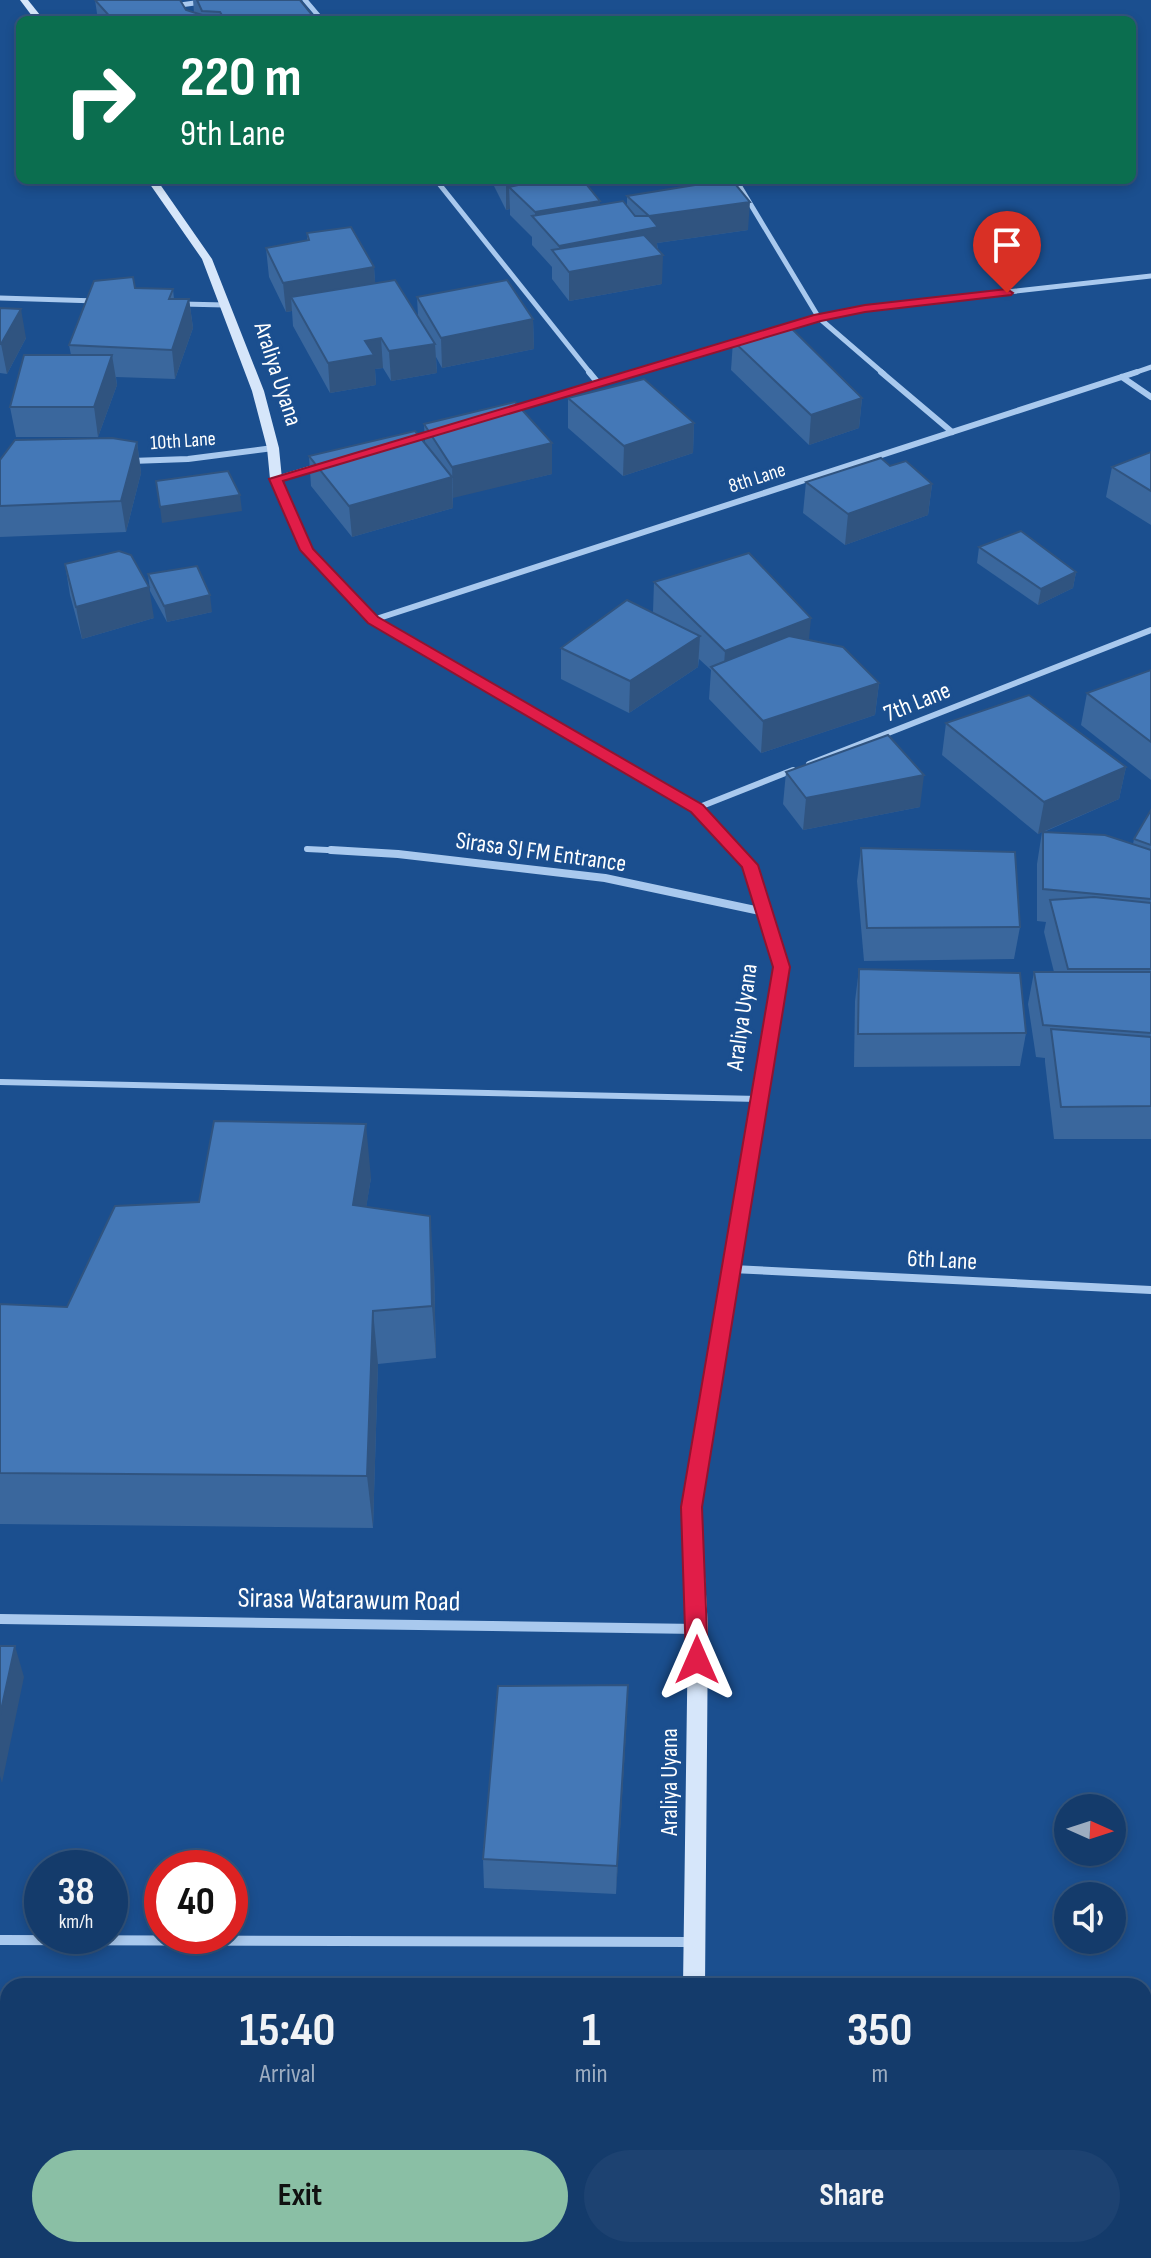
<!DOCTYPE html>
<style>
:root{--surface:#143b6b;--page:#1d4271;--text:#f1f3f6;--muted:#9dadc1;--line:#33557e;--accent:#8abfa5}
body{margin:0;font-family:"Sofia Sans Condensed",sans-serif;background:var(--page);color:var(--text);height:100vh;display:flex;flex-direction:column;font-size:30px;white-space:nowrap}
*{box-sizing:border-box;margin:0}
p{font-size:26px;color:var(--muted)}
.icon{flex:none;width:44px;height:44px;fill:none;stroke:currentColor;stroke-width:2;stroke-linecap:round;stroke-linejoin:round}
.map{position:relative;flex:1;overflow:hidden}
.drawer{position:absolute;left:0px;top:1978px;width:1152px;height:280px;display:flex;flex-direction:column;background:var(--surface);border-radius:24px 24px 0 0;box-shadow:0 4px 12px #0003,0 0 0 2px var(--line)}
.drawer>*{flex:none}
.banner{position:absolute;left:16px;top:16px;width:1120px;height:168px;border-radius:12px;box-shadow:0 4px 12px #0003,0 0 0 2px var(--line);background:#0b6e4f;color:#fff;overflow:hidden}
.needle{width:52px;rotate:93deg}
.buttons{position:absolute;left:1054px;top:1794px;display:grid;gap:16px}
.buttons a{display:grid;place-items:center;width:72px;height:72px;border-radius:50%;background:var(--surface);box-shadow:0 4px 12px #0003,0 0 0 2px var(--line);font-size:40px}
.speed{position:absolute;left:24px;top:1850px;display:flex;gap:16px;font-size:40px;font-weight:700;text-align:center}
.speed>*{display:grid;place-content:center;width:104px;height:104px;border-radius:50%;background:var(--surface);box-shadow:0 4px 12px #0003,0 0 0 2px var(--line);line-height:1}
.speed small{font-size:20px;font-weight:400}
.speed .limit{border:12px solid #d22;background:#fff;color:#111}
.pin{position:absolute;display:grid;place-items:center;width:68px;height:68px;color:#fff;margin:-82px -34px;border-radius:50% 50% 50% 0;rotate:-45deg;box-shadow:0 0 8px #0007}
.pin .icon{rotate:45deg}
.me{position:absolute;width:88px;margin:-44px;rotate:0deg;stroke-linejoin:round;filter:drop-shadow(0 0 6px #0008)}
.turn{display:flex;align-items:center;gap:28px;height:168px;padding:0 32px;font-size:36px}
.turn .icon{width:104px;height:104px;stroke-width:2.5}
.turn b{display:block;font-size:56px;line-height:68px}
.eta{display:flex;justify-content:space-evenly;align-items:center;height:136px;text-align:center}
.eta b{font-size:48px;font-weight:700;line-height:56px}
.cta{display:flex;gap:16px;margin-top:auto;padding:16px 32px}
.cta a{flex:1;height:92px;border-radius:48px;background:var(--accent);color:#111;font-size:32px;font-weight:700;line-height:92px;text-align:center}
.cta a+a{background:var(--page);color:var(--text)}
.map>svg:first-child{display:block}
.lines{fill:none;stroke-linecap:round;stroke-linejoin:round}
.lane{stroke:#a9c9ee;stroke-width:6}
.street-far3{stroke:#a9c9ee;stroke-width:5}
.street-far2{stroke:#a9c9ee;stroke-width:6}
.street-far1{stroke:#a9c9ee;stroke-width:8}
.street{stroke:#a9c9ee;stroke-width:10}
.secondary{fill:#d6e6fa;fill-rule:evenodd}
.wall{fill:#3a679d}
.shaded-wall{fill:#305480}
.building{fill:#4478b7;stroke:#305480;stroke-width:2}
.route{fill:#e11d48;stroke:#92132f;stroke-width:2}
.labels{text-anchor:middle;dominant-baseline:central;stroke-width:7;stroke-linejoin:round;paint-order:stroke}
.far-street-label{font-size:20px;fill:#fff;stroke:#1b4f8f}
.street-label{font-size:24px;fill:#fff;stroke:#1b4f8f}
.near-street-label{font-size:28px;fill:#fff;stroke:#1b4f8f}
</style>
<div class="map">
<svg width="1151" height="2258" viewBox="0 0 1151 2258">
<rect width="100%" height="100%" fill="#1b4f8f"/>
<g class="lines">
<!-- lane -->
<polyline class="lane" points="0,1082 759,1099"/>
<!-- street-far3 -->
<g class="street-far3">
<polyline points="305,0 322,20"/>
<polyline points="173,6 216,0"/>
<polyline points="81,20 108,16"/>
<polyline points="436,180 591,374"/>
<polyline points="736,180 819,318 884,374"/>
<polyline points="0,298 97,301"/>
<polyline points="182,304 225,305"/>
<polyline points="780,329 865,308 1151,276"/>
<polyline points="631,374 740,341"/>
<polyline points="1131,374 1151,367"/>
</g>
<!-- street-far2 -->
<g class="street-far2">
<polyline points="589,372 599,384"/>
<polyline points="881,372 952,432"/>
<polyline points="1122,377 1151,397"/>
<polyline points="512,409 638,372"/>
<polyline points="131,461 188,459 273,448"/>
<polyline points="276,479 319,466"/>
<polyline points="373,620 1137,372"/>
<polyline points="809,764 1151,630"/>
<polyline points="697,808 793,770"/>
<polyline points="307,849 368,852"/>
</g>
<!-- street-far1 -->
<g class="street-far1">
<polyline points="331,850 398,854 605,878 765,912"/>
<polyline points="732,1269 1151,1290"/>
</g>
<!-- street -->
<g class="street">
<polyline points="0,1619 698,1629"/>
<polyline points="0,1940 691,1942"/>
</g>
<!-- secondary -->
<g class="secondary">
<polygon points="20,0 28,0 44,20 35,20"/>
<polygon points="147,180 157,180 212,259 264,391 279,448 282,479 313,549 377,617 702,805 756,865 789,967 701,1507 708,1629 705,1986 683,1986 688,1629 683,1507 775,967 742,866 692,811 369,623 303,553 270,479 267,448 252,391 202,259"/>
<rect x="674" y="2250" width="24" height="8"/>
</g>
</g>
<!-- wall -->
<g class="wall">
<polygon points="95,0 186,10 194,13 193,0 300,0 313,16 313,20 98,20"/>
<polygon points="491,180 586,180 586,184 600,205 627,206 627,196 748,230 657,243 662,284 569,301 552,279 552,267 532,245 532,237 510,215 510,209 506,210"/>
<polygon points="307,233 374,267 375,283 418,316 417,297 533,319 534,349 442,368 436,357 437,373 391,381 383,368 375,369 376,385 330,393 293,326 292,311 286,312 269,277 266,248 307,240"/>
<polygon points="135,288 173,289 174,299 189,299 193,328 175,379 116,377 117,385 98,437 16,437 10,407 71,355 69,345"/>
<polygon points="0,308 26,338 7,374 0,373"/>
<polygon points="733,341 862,398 859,428 809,445 731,370"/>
<polygon points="568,398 694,423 693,453 623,476 568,428"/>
<polygon points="424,424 552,443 552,474 453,497 453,508 352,537 311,486 309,456 425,443"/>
<polygon points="137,442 141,473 126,532 0,537 0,460"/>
<polygon points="1151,452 1151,525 1106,497 1112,467"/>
<polygon points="890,466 932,484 928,515 845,545 803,513 806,482"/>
<polygon points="979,547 1076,572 1073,588 1038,605 977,563"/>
<polygon points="65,564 154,618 82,639 70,595"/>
<polygon points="148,574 212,612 167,622 150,591"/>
<polygon points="654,582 809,640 879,683 875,715 761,753 709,699 711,670 699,659 698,667 629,713 561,679 561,648 653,612"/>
<polygon points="1151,670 1151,780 1081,725 1087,693"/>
<polygon points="946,723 1126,767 1119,799 1044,832 1133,844 1134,839 1151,810 1151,1139 1054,1139 1045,1062 1045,1058 1036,1057 1028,1004 1034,972 1054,972 1044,932 1046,922 1037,921 1037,864 1042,832 1038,834 942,755"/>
<polygon points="786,772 920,807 803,830 783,804"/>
<polygon points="861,848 1020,927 1014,959 864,961 857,881"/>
<polygon points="859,969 1026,1033 1020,1066 854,1067 855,1001"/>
<polygon points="371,1178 366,1207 434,1269 436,1358 378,1364 373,1528 0,1524 0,1304 67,1307 199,1202"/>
<polygon points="627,1715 616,1894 484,1888 483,1859"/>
</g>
<!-- shaded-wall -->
<g class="shaded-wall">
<polygon points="313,16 313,20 294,20"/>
<polygon points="516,180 586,180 586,195 509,187 510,209 506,210 506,182"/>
<polygon points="600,201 599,229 535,220 535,212"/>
<polygon points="750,202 748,230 657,243 657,256 663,255 662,284 569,301 569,272 559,259 559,246 649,216"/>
<polygon points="374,267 376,296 291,297 292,311 286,312 283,283"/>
<polygon points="189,299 193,328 175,379 172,350"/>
<polygon points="21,309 26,338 7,374 1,344"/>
<polygon points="533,319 534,349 442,368 441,338"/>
<polygon points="381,338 383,368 375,369 376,385 330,393 328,363 365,341"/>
<polygon points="435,344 437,373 391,381 389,351"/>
<polygon points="112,355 117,385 98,437 94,407"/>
<polygon points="862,398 859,428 809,445 811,415"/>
<polygon points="694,423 693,453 623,476 624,446"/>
<polygon points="137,442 141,473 126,532 121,501"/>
<polygon points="552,443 552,474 453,498 452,467"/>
<polygon points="452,477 453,508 352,537 349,506"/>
<polygon points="932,484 928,515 845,545 848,514"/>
<polygon points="240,495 242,511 162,523 160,507"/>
<polygon points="1076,572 1073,588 1038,605 1041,589"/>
<polygon points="149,587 154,618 82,639 76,607"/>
<polygon points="210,595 212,612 167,622 164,606"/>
<polygon points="811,618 808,650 723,680 725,651"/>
<polygon points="700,636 698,667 629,713 630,681"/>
<polygon points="879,683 875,715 761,753 763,721"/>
<polygon points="1126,767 1119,799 1038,834 1044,802"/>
<polygon points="924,775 920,807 803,830 806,798"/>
<polygon points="366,1124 371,1178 358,1258 353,1205"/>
<polygon points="430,1216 434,1269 436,1358 432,1306"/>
<polygon points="373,1311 378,1364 373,1528 367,1476"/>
<polygon points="15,1646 24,1677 2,1783 0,1776 0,1715"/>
<polygon points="628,1685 627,1715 616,1894 617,1866"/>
</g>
<!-- building -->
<g class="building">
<polygon points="95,0 180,0 186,10 202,15 208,20 113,20"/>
<polygon points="197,0 300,0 313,16 294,20 225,20 220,12 202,11"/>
<polygon points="541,180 549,183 569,180 583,180 600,201 535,212 509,187"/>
<polygon points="726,180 732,180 750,202 649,216 658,227 559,246 532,216 623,201 635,216 649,216 627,196"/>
<polygon points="351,227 374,267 283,283 266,248 309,240 307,233"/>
<polygon points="644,235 663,255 569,272 552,250"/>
<polygon points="133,277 135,288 173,289 169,299 189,299 172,350 69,345 94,281"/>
<polygon points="395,280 435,344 389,351 381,338 365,341 374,355 328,363 291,297"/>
<polygon points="507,280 533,319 441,338 417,297"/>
<polygon points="0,308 21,309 1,344 0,344"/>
<polygon points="787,324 862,398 811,415 733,341"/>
<polygon points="24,355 112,355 94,407 10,407"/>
<polygon points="644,379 694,423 624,446 568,398"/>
<polygon points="515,402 552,443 452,467 424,424"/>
<polygon points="415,431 452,477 349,506 309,456"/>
<polygon points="112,438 137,442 121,501 0,506 0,460 15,440"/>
<polygon points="1151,452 1151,491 1112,467"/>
<polygon points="881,458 890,466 906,461 932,484 848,514 806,482"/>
<polygon points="228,471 240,495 160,507 156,481"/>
<polygon points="1021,531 1076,572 1041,589 979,547"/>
<polygon points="119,551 131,555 149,587 76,607 65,564"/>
<polygon points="749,553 811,618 725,651 654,582"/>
<polygon points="197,566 210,595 164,606 148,574"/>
<polygon points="627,600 700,636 630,681 561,648"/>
<polygon points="789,636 843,647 879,683 763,721 711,667"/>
<polygon points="1151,670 1151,742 1087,693"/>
<polygon points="1029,695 1126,767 1044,802 946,723"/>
<polygon points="888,735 924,775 806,798 786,772"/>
<polygon points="1151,810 1151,845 1134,839"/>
<polygon points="1043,832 1105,835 1151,850 1151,899 1043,889"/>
<polygon points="861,848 1015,852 1020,927 867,928"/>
<polygon points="1094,897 1151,903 1151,969 1068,969 1050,900"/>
<polygon points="859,969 1020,973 1026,1033 858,1034"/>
<polygon points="1034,972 1151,972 1151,1033 1043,1025"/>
<polygon points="1051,1029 1151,1037 1151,1106 1061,1107"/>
<polygon points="214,1121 366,1124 353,1205 430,1216 432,1306 373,1311 367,1476 0,1473 0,1304 67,1307 115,1206 199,1202"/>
<polygon points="0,1646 15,1646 0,1715"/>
<polygon points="628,1685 617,1866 483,1859 498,1686"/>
</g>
<!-- route -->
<polygon class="route" points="1007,289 1013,293 1011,295 865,312 821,321 283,481 313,549 378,617 703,805 758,865 790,967 702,1507 708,1660 705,1667 697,1670 690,1667 686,1660 681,1507 773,967 742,867 691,812 368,623 300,550 269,479 814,315 865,305"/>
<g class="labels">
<!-- far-street labels -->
<g class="far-street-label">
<text transform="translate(183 441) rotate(-4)">10th Lane</text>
<text transform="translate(757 478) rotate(-18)">8th Lane</text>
</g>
<!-- street labels -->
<g class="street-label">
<text transform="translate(278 374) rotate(72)">Araliya Uyana</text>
<text transform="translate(917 702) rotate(-22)">7th Lane</text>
<text transform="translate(541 852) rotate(8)">Sirasa SJ FM Entrance</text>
<text transform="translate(742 1017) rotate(-82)">Araliya Uyana</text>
<text transform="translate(942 1260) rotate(3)">6th Lane</text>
<text transform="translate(669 1782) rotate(-90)">Araliya Uyana</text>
</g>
<!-- near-street labels -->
<g class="near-street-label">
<text transform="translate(349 1600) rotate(1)">Sirasa Watarawum Road</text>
</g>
</g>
</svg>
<div class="buttons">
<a><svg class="needle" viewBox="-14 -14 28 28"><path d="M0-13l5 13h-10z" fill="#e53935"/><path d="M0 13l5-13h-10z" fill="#9dadc1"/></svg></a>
<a><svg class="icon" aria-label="sound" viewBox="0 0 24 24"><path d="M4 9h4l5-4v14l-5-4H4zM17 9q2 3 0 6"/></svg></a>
</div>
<div class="speed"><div>38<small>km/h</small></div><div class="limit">40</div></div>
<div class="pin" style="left:1007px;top:293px;background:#d93025"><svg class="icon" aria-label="arrive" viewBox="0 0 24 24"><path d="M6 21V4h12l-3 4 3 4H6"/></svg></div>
<svg class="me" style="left:697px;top:1660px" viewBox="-20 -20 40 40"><path d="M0-17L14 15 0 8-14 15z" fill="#e11d48" stroke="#fff" stroke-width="4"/></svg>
<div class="banner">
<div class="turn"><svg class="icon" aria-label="right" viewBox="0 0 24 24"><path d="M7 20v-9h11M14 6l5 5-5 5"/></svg><div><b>220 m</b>9th Lane</div></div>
</div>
<section class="drawer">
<div class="eta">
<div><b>15:40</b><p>Arrival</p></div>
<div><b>1</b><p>min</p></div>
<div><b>350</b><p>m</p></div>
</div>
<div class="cta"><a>Exit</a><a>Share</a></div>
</section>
</div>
